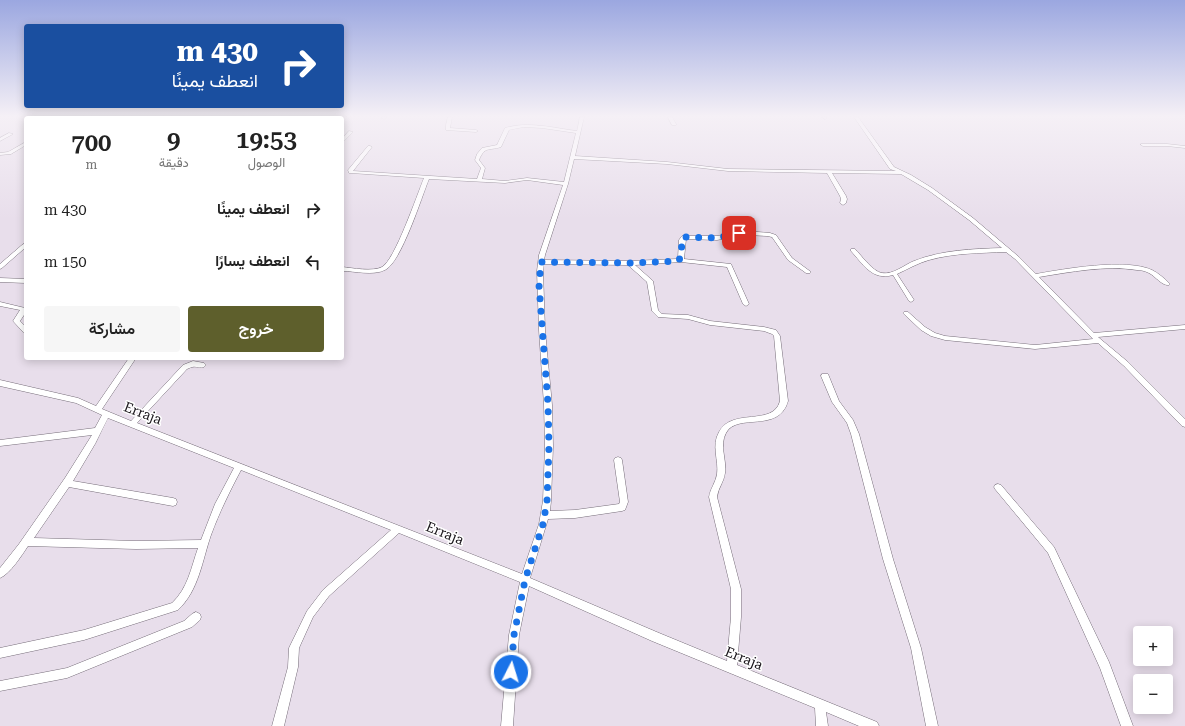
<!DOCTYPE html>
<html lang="ar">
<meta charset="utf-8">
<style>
:root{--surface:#fff;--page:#f6f6f6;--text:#222;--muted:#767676;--accent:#5e5f2c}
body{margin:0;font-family:"Roboto Serif",Vazirmatn,serif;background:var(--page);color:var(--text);direction:rtl;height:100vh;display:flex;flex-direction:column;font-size:15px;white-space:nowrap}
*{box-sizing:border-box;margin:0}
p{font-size:13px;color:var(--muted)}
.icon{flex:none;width:22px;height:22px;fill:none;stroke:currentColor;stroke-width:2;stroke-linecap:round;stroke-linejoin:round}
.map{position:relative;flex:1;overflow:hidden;direction:ltr}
.sheet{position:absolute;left:24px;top:116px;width:320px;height:244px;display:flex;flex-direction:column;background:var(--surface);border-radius:4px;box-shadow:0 2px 10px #0003;direction:rtl}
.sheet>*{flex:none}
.guide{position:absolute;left:24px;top:24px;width:320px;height:84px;border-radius:4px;box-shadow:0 2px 10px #0003;direction:rtl;background:#1a4fa0;color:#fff;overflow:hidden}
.buttons{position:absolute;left:1133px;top:626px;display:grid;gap:8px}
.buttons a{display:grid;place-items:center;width:40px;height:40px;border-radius:4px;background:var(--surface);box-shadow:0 2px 10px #0003;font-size:20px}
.pin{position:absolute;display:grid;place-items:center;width:34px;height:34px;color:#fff;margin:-17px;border-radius:8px;box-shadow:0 2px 6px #0006}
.me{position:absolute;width:44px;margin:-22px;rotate:5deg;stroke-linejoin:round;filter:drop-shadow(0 0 3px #0008)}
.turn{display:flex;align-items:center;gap:14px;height:84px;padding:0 20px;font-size:18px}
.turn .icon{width:52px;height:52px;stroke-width:2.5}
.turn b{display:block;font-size:28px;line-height:34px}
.eta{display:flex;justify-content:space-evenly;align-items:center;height:68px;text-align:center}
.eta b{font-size:24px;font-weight:600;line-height:28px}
.action{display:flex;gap:8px;margin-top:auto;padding:8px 20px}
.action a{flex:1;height:46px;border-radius:4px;background:var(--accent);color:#fff;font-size:16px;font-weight:600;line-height:46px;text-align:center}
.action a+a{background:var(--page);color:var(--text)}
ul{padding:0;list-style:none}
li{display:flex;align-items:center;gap:12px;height:52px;padding:0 20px}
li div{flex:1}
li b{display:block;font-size:15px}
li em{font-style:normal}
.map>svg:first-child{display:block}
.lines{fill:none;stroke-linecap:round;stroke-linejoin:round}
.minor-casing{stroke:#766d79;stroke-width:1}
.minor{fill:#fff;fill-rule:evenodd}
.route{stroke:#1a73e8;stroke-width:7;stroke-dasharray:0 12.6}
.labels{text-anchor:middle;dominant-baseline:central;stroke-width:3;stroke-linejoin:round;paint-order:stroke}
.near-street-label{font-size:14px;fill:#1b171c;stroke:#fff}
</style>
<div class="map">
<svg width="1185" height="726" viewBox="0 0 1185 726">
<rect width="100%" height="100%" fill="#e8deeb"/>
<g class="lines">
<!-- minor casing -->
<g class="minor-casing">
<g id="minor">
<polygon points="383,117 387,117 384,119 382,118"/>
<polygon points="448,117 452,117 450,128 476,130 478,131 476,132 446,130 446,125"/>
<path d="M580,117H584L575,156L667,162L728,169L896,171L890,169L854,117H858L894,167L911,175L932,188L973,218L1019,257L1036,274C1064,269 1126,258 1152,270C1158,273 1164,278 1169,283L1170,284L1169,285C1162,286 1155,276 1149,273C1145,271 1141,270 1137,270C1106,265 1070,272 1039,277L1094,333L1185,325V329L1098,337L1128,362L1185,419V427L1182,426L1124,366L1098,343L1035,349L945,340L931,336L921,330L904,314L903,313L904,312H908L925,327L935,333L945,336L1035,345L1093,339L1015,259L1006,252C980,253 954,253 929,260C918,263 908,269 897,274L914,300L911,302L909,301L893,275C872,281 863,264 851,251V249H855C861,255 873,272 882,273C893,275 904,265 914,261C942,250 972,249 1002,248L969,220L928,190L901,174L832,173L846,196L847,199L846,203L843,205L840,203L841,199L840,196L827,173L728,171L667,164L574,159L568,184L545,255L544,260L630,261L677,259L678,258L679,240L682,236H717L745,231L770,233L776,235L792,258L811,272L810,273H806L788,260L772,237L767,236L745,235L717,240L686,239L684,259L731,264L749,304L746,306L743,304L727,267L681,262L635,265L653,281L658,310L662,314L688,315L710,321L764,327L776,330L780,336L788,401C779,434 737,412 726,433C719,446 727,460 725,473C724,482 718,488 717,497L741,589V617L737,665L877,722L879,726H859L826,712L828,726H816L815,708L652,641L529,586L519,635L513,726H501L509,635L520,582L399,533L329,596L313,617L299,648L298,667L284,726H272L288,667L289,648L307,611L323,590L391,530L241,470C230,491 219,513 211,535C202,561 199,590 178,610L84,640L0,658V648L84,630L172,603C188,588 191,568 198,548L136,549L28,546C22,555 10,574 0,578V568L19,544L65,478L92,435L0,446V440L95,428L102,415L76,403L0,386V380L78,398L96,406L129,358H136L102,409L131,421L183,365L193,361L204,363L206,365L204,367C197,369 197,364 187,369L137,423L522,574L539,524L543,501L545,446L544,405L539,330L537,271L539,255L563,185L527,180L505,183L429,179C422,196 401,263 385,270C373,276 355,271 342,271V267C352,268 373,272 382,267C395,260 417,195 424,178L351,173H349L348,170L368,146H370L372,147L353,171L477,179L481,168L475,160L477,154L482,148L497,145L505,128C529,121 553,128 577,131ZM524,127L542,128L576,133L564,182L527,178L505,181L482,179L485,168L479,160C485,146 488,151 501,147L509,130ZM544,264L628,265L647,282L652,311L658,317L688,319L710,325L764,331L772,334L774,336L780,401C773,427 732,407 719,432C711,446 719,460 717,474C716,482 710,489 709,497L731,589V617L727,661L659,633L530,578L548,519L575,518L622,511L625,510L628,502L622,460L621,458L618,457L615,458L614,460L620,502L619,504L575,510L550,511L551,501L553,446L552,405L545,330L543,271ZM108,418L234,468L215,504L201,540L136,541L34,538L69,487L173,506L176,505L177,502L176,499L173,498L73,481L95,444Z"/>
<polygon points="668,117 672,117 676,124 676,125 672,125"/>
<polygon points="822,117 826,117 827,118 825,119"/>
<polygon points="349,131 353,132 342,143 342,139"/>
<polygon points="9,133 13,134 0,141 0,138"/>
<polygon points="26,142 26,145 11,154 0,155 0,153 8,152"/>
<polygon points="1141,144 1167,144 1185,146 1185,148 1167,146 1143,146 1141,145"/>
<polygon points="24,244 26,245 26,247 2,268 0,269 0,264 22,245"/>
<polygon points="0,278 26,279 26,283 0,282"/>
<polygon points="0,302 25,308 26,312 20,321 26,327 26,333 24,333 13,321 20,310 0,306"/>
<polygon points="822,374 828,374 839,401 853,420 859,434 893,559 921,648 938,726 926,726 911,648 883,559 851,434 847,423 832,402 821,376"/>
<polygon points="998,484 1001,485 1054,547 1109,662 1133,726 1121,726 1100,668 1048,553 995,489 994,487 995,485"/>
<polygon points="196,612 200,614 201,617 200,620 192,627 67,678 0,691 0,681 67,668 184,621 192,614"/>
</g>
</g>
<!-- minor -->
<use href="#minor" class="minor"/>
</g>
<!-- sky -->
<linearGradient id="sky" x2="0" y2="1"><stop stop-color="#9ba7e0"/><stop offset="0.53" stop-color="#f5f0f6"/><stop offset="1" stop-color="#f5f0f6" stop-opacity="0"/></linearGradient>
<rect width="1185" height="219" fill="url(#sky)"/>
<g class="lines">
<!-- route -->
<polyline class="route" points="511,672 514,635 525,580 543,524 547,501 549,446 548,404 539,285 541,262 630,263 678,261 681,257 682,240 684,237 717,238 739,233"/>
</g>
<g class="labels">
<!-- near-street labels -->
<g class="near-street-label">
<text transform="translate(143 413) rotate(21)">Erraja</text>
<text transform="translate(445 533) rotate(22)">Erraja</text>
<text transform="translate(744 658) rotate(22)">Erraja</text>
</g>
</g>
</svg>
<div class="buttons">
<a>+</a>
<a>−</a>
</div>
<div class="pin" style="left:739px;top:233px;background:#d93025"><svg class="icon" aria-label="arrive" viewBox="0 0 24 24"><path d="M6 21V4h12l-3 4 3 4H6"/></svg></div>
<svg class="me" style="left:511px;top:672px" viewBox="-20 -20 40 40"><circle r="17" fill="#1a73e8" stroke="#fff" stroke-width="3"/><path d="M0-11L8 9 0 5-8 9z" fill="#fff"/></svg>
<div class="guide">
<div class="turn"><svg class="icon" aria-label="right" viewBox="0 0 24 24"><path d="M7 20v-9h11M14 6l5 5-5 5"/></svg><div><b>430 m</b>انعطف يمينًا</div></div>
</div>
<section class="sheet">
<div class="eta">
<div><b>19:53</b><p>الوصول</p></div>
<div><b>9</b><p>دقيقة</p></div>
<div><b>700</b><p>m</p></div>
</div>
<ul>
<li><svg class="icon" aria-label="right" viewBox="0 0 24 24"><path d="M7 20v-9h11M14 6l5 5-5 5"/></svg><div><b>انعطف يمينًا</b></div><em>430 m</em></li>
<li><svg class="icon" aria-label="left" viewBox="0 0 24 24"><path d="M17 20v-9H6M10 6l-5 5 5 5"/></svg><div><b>انعطف يسارًا</b></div><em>150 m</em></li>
</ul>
<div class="action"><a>خروج</a><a>مشاركة</a></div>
</section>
</div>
